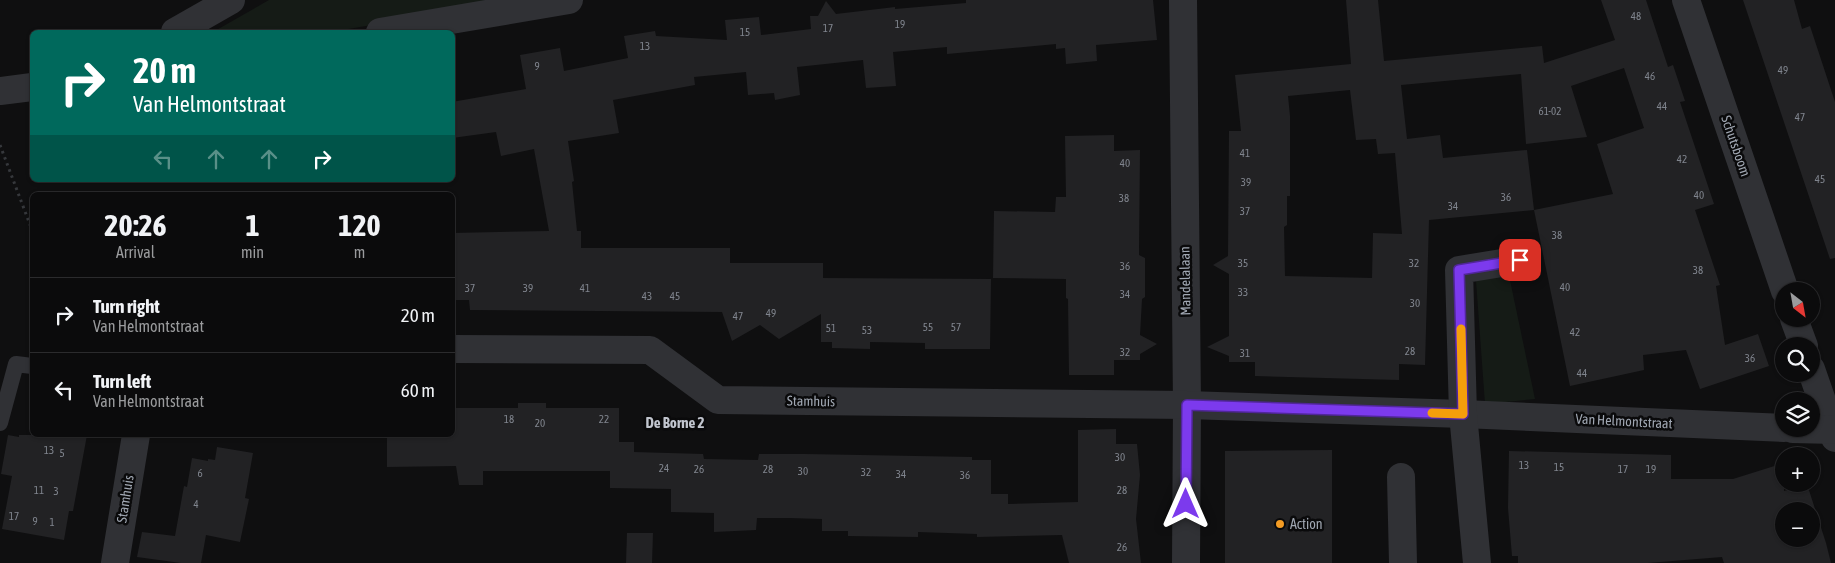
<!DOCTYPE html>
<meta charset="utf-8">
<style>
:root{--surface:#0b0b0c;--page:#19191a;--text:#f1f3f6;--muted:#9a9b9d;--line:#2b2b2d}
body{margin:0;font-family:"Asap Condensed",sans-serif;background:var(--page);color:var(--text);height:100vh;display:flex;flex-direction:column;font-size:19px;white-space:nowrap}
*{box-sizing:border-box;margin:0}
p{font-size:16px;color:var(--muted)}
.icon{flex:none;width:28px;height:28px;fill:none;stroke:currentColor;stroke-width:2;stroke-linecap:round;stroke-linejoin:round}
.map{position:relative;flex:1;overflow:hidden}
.drawer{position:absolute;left:30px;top:192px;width:425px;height:245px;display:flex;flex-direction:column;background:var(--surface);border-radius:8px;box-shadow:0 1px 4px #0004,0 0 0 1px var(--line)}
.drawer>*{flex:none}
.top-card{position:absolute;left:30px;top:30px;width:425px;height:152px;border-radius:8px;box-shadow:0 1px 4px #0004,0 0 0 1px var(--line);background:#00695c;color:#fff;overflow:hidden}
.needle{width:32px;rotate:149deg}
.controls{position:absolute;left:1775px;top:282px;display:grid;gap:10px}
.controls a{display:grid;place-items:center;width:45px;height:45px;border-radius:50%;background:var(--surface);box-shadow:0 1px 4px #0004,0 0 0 1px var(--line);font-size:25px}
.pin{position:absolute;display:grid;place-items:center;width:42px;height:42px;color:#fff;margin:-21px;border-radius:10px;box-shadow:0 2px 8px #0006}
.me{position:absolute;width:55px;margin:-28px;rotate:0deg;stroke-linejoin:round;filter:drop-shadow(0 0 4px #0008)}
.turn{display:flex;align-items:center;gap:18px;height:105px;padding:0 20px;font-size:22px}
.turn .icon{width:65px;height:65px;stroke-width:2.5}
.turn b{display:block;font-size:35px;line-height:42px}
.lanes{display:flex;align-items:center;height:48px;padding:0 20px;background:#0003;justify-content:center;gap:25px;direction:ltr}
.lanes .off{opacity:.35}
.eta{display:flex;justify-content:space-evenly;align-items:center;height:85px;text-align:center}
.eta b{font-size:30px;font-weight:700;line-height:35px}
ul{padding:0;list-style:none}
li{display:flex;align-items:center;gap:15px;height:75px;padding:0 20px;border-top:1px solid var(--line)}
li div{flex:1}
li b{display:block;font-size:19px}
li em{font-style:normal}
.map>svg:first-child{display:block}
.green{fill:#151b16}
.building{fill:#222224;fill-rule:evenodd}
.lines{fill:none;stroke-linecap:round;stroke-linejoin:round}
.path{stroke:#36383c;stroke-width:3;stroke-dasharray:2.5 4;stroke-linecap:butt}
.service{stroke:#303135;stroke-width:16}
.minor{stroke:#303135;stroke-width:28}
.route-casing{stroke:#51269a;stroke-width:12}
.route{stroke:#7c3aed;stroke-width:9}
.slow{stroke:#f59e0b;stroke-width:9}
.poi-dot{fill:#f49c24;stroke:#0a0a0b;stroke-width:2}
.labels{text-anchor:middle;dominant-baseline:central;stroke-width:5;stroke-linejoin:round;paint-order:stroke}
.number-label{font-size:11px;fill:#80858e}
.street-label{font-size:14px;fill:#a0a7b2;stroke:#0a0a0b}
.poi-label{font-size:14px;fill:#a0a7b2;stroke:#0a0a0b;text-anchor:start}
.neighbourhood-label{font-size:15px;font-weight:bold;fill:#c1c5ce;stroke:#0a0a0b}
</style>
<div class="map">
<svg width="1835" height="563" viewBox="0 0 1835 563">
<rect width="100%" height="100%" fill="#0f0f10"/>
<!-- green -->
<g class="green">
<polygon points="269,0 517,0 331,32 213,32"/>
<polygon points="1507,266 1535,399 1485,404 1475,267"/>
</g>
<!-- building -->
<g class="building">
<polygon points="966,0 1153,0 1157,40 1096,45 1097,61 1066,64 1065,48 1056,49 1056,44 947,54 947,47 893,52 896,86 866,88 863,60 797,67 800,95 775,100 774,93 748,95 746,72 694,77 695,85 613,100 619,133 568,141 574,181 572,182 577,231 581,231 581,248 730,248 730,263 823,263 823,278 991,279 990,349 925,349 925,343 870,342 870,349 832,348 832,342 821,342 821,314 779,339 760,325 732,341 722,312 470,310 469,300 452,300 452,233 549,231 534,149 501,156 496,132 452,138 452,102 526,89 520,55 560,48 564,71 628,58 624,36 655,31 656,36 727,40 725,20 759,17 761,35 811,29 810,16 818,16 826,1 836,14 895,7 895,9 966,3"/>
<path d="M1346,0H1378L1384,61L1542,46L1544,63L1615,40L1601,0H1646L1668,67L1673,65L1685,101L1680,102L1714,204L1695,210L1720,285L1716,286L1725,345L1758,334L1769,366L1700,389L1686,350L1643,355L1644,370L1570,386L1534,210L1613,194L1597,144L1644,128L1624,68L1571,86L1587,137L1526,144L1521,74L1401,85L1407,139L1440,135L1443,158L1527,150L1534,210L1429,220L1425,365L1399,364V380L1255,376V362H1229V356L1207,347L1229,336V274L1213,265L1228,256L1229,131H1241L1235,75L1351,64ZM1350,90L1356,140L1376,139L1378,154L1395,153L1402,234L1373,233L1372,278L1285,276L1284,227L1287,225V196H1290V116L1288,96Z"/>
<polygon points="1743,0 1794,0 1802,29 1810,26 1835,102 1835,258 1830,259"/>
<polygon points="1114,135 1114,151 1140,150 1139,248 1139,255 1145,258 1145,297 1142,299 1140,335 1157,344 1140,354 1140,360 1114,360 1114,375 1069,375 1068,299 1066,298 1066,279 993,278 994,211 1055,212 1056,197 1066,197 1065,136"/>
<polygon points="518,403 546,403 546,408 619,408 619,442 634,442 634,452 703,454 704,459 758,460 759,454 805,454 972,457 972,460 991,460 991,494 1008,494 1008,504 1078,502 1078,430 1116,429 1116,444 1137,444 1140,475 1136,519 1141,563 1069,563 1062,535 977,537 977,534 918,532 918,537 848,536 848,531 822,531 822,519 789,518 757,518 756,530 714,532 714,513 671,512 671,489 610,488 610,471 483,471 483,485 459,485 456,466 387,467 387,435 452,435 452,408 518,408"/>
<polygon points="8,435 19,437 19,435 87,435 73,511 69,511 64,540 2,529 12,476 1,474"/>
<polygon points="217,447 253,453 245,498 249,499 240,542 206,535 201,563 181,563 137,557 142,532 175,536 184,486 187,487 192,458 208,461 208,459 215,460"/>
<polygon points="1332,450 1332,563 1225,563 1225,451"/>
<path d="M1509,451L1671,455V479H1733L1784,463V491L1807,484L1826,543L1831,563H1724L1722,557L1648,563H1518V556H1512L1508,508ZM1784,511H1811V539H1784Z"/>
<polygon points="627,533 653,533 652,563 626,563"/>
</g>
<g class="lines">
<!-- path -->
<polyline class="path" points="0,145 32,230"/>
<!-- service -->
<polyline class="service" points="0,423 16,364 32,366"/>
<!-- minor -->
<g class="minor">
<polyline points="1183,0 1187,405 1186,563"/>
<polyline points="1686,0 1785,291"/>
<polyline points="175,32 231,0"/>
<polyline points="380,32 569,0"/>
<polyline points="0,91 32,87"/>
<polyline points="1794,319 1804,346"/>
<polyline points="452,349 650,350 718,400 1187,405 1463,414 1784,428"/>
<polyline points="1811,369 1835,438"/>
<polyline points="1793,429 1835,430"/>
<polyline points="1401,477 1403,563"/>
<polyline points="115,563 136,435"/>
<polyline points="1477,563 1463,414 1459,270 1520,260"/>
</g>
</g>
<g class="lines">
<!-- route casing -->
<g class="route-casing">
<polyline id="route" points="1186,504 1187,405 1463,414 1459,270 1520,260"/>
</g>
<!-- route -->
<use href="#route" class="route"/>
<!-- slow -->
<polyline class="slow" points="1432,413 1463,414 1461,329"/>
</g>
<!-- markers -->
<circle class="poi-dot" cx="1280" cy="524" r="5"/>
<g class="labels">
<!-- number labels -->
<g class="number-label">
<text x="1636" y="16">48</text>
<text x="900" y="24">19</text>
<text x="828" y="28">17</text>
<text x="745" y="32">15</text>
<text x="645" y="46">13</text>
<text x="537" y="66">9</text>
<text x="1783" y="70">49</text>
<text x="1650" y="76">46</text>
<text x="1662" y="106">44</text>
<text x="1550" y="111">61-02</text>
<text x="1800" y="117">47</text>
<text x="1245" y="153">41</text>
<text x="1682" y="159">42</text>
<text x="1125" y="163">40</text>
<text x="1820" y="179">45</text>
<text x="1246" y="182">39</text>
<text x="1699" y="195">40</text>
<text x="1506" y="197">36</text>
<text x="1124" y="198">38</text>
<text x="1453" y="206">34</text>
<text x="1245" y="211">37</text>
<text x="1557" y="235">38</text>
<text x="1243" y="263">35</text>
<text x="1414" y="263">32</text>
<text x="1125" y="266">36</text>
<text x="1698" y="270">38</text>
<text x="1565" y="287">40</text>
<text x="470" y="288">37</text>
<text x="528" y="288">39</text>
<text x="585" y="288">41</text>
<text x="1243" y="292">33</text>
<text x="1125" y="294">34</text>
<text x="647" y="296">43</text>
<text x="675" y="296">45</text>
<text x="1415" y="303">30</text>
<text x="771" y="313">49</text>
<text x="738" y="316">47</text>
<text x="928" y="327">55</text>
<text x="956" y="327">57</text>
<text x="831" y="328">51</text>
<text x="867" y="330">53</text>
<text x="1575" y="332">42</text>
<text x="1410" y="351">28</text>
<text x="1125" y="352">32</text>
<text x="1245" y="353">31</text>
<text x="1750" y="358">36</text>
<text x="1582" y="373">44</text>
<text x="509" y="419">18</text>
<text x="604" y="419">22</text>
<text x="540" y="423">20</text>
<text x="49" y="450">13</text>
<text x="62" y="453">5</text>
<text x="1120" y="457">30</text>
<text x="1524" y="465">13</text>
<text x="1559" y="467">15</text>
<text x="664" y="468">24</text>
<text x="699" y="469">26</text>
<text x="768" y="469">28</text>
<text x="1623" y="469">17</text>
<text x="1651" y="469">19</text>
<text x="803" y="471">30</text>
<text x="866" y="472">32</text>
<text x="200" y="473">6</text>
<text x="901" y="474">34</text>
<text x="965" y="475">36</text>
<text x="39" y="490">11</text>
<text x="1122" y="490">28</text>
<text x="56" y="491">3</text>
<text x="196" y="504">4</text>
<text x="14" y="516">17</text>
<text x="35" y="521">9</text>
<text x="52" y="522">1</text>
<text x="1122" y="547">26</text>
</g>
<!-- street labels -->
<g class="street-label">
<text transform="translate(1736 146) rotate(71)">Schutsboom</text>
<text transform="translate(1185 281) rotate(-91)">Mandelalaan</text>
<text transform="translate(811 401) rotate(1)">Stamhuis</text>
<text transform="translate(1624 421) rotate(3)">Van Helmontstraat</text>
<text transform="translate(125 499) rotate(-81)">Stamhuis</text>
</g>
<!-- poi labels -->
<g class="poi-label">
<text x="1290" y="524">Action</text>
</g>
<!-- neighbourhood labels -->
<g class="neighbourhood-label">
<text x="675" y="422">De Borne 2</text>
</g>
</g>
</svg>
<div class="controls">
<a><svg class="needle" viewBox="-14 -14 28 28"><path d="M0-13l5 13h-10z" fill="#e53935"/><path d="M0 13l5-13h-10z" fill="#9a9b9d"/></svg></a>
<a><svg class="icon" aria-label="search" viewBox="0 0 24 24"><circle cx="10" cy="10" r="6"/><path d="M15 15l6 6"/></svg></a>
<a><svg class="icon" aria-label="layers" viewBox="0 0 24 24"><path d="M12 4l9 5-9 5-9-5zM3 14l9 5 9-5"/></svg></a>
<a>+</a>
<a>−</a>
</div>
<div class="pin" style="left:1520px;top:260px;background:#d93025"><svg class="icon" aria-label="arrive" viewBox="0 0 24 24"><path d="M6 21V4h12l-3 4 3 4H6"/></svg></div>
<svg class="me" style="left:1186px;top:504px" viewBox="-20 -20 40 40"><path d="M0-17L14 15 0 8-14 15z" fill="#7c3aed" stroke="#fff" stroke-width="4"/></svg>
<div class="top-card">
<div class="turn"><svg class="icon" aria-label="right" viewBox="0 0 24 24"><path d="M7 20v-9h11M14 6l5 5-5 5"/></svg><div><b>20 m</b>Van Helmontstraat</div></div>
<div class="lanes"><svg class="icon off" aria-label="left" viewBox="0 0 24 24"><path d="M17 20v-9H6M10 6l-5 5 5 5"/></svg><svg class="icon off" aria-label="ahead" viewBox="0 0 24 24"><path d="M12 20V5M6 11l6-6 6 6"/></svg><svg class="icon off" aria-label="ahead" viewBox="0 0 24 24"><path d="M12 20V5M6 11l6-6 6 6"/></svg><svg class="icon" aria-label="right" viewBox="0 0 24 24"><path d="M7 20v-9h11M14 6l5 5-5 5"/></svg></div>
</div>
<section class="drawer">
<div class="eta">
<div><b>20:26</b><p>Arrival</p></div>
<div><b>1</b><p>min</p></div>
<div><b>120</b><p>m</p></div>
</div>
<ul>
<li><svg class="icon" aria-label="right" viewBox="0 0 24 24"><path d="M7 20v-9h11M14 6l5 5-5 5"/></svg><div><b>Turn right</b><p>Van Helmontstraat</p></div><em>20 m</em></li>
<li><svg class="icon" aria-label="left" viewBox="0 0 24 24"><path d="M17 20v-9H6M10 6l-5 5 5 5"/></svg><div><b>Turn left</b><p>Van Helmontstraat</p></div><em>60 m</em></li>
</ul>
</section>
</div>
